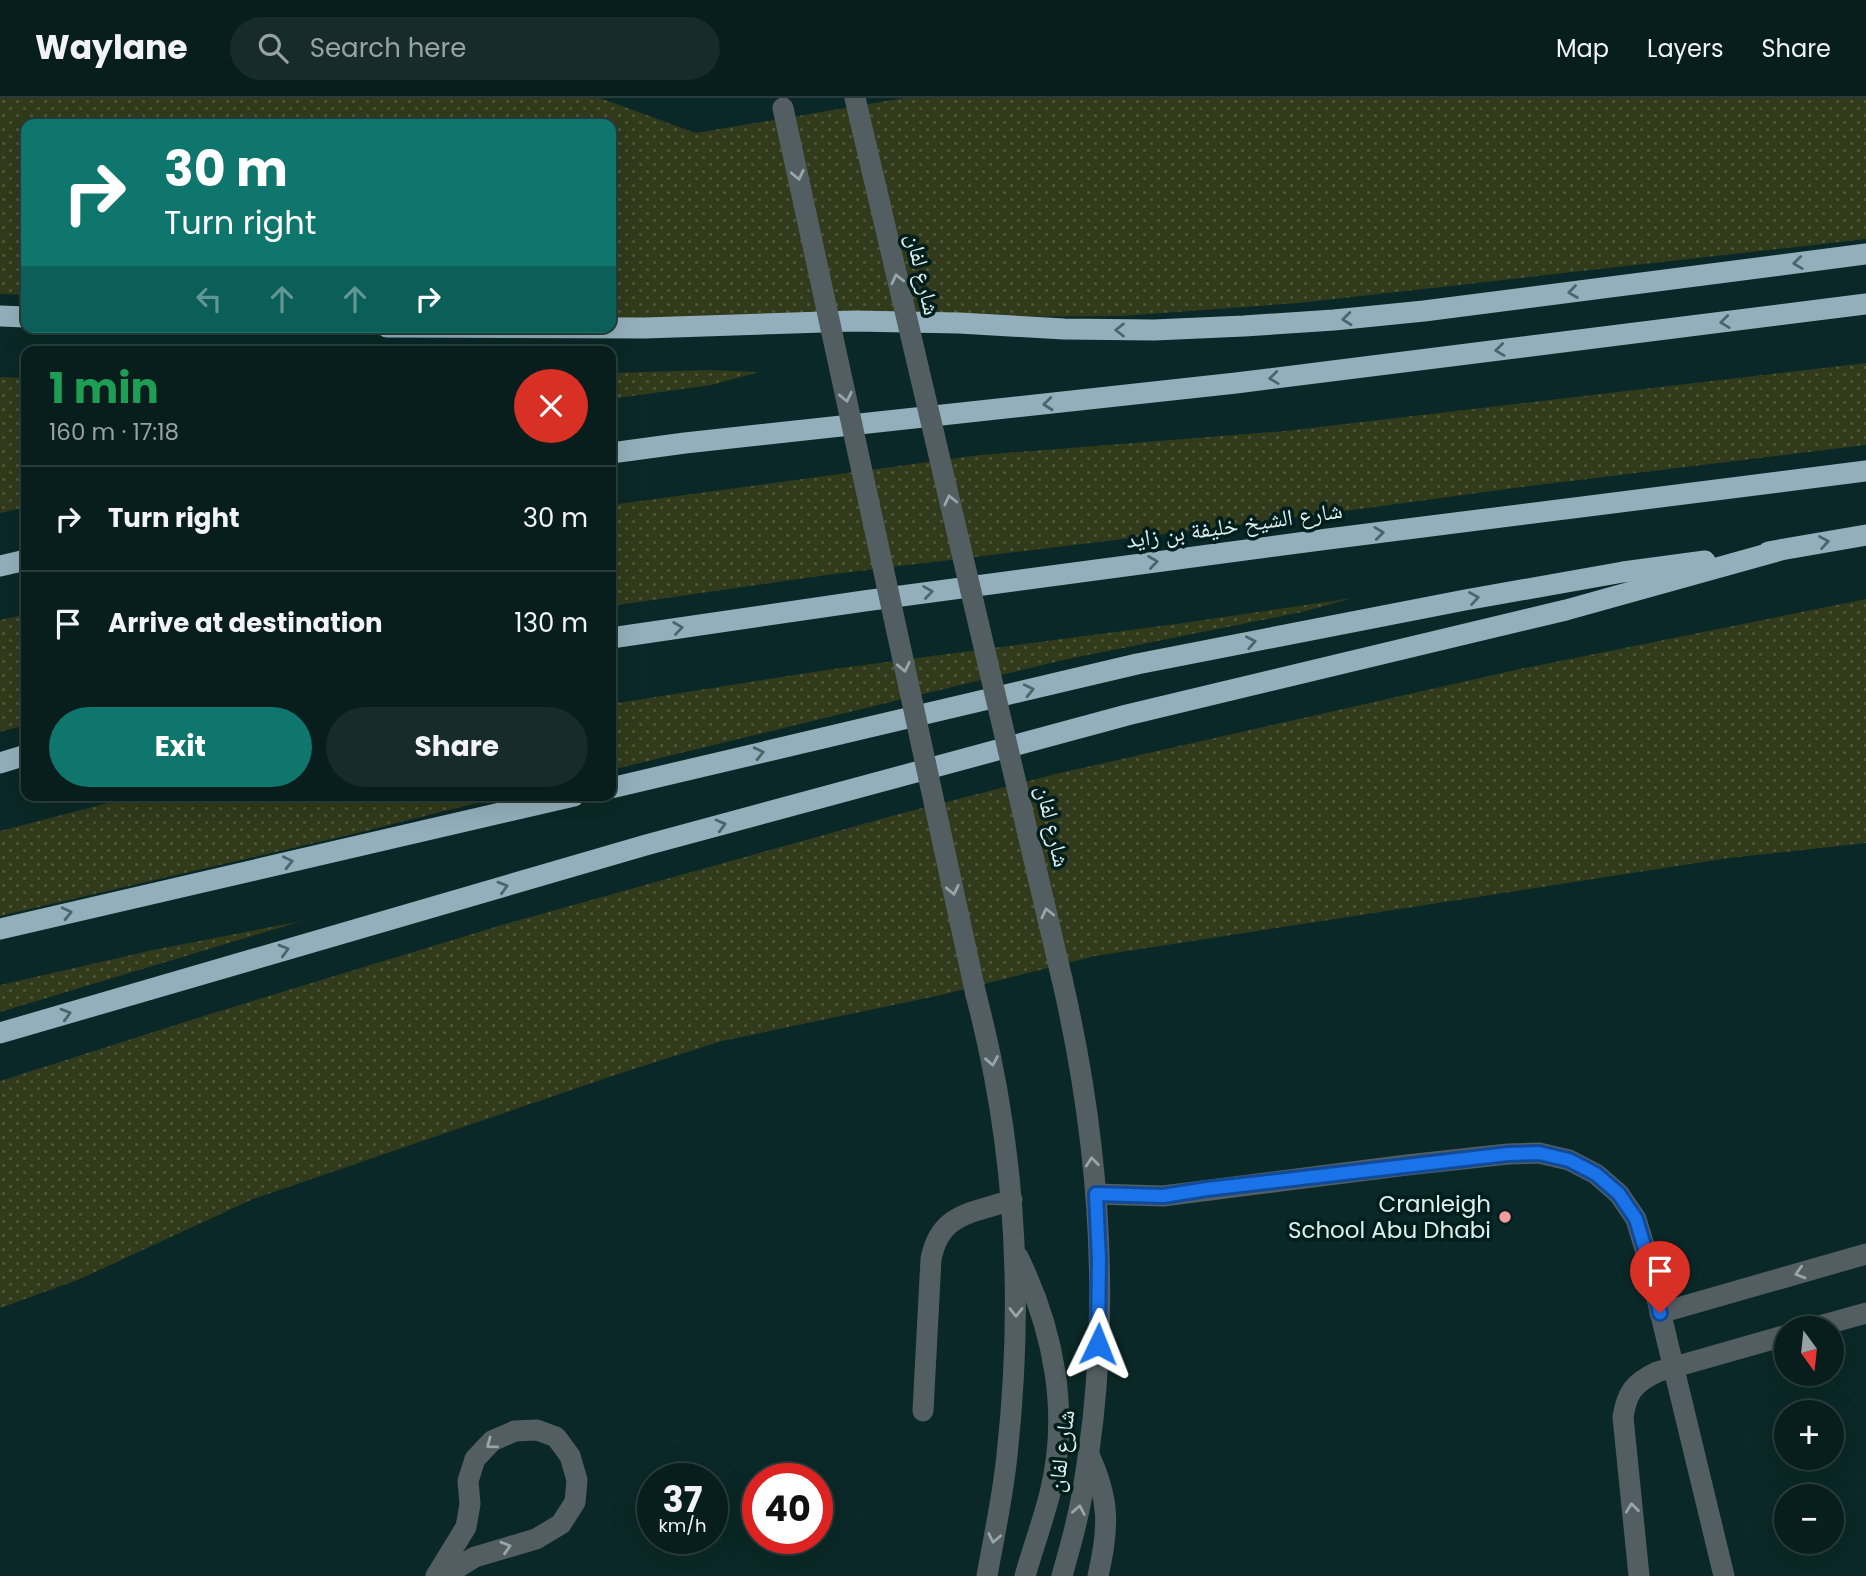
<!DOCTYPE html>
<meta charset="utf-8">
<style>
:root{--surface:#081e1d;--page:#162b2a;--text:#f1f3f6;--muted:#98a2a4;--line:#293c3b;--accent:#0f766e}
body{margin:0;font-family:Poppins,"Noto Naskh Arabic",sans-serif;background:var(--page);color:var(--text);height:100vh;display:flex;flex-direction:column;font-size:26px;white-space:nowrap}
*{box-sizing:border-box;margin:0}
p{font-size:23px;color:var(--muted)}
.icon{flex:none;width:38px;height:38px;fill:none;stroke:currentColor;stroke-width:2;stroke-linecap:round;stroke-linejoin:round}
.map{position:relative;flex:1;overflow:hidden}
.side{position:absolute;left:21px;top:248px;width:595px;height:455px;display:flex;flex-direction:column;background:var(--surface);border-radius:14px;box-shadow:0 7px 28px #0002,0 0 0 2px var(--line)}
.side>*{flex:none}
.banner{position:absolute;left:21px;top:21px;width:595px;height:214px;border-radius:14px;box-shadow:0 7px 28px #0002,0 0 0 2px var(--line);background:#0f766e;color:#fff;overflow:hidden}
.needle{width:46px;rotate:165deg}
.controls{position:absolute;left:1774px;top:1218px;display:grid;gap:14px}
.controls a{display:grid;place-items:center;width:70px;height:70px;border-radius:50%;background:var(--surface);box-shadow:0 7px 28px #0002,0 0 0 2px var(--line);font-size:35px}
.speed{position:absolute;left:637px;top:1365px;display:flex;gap:14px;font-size:35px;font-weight:700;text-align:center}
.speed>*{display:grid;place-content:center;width:91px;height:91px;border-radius:50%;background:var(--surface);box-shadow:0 7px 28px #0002,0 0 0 2px var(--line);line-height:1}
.speed small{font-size:18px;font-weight:400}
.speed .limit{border:10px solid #d22;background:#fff;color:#111}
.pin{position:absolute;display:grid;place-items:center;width:60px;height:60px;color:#fff;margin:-72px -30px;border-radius:50% 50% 50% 0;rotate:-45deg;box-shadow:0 0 7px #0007}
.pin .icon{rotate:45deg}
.me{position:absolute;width:77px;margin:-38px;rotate:2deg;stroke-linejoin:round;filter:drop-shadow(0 0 5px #0008)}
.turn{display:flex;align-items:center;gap:24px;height:147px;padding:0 28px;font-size:32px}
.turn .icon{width:91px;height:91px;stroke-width:2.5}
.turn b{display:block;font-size:49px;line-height:60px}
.lanes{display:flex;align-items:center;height:66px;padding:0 28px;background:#0003;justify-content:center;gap:35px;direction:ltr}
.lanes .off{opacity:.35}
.round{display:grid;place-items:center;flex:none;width:74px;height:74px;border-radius:37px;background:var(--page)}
.summary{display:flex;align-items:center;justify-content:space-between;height:119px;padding:0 28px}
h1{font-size:42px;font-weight:700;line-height:52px;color:#1e9e55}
.cta{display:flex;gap:14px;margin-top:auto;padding:14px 28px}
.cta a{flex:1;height:80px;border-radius:42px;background:var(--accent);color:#fff;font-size:28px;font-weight:700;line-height:80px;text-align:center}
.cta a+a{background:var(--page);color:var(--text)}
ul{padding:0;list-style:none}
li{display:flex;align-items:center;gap:21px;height:105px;padding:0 28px;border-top:2px solid var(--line)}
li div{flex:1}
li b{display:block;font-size:26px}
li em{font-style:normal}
header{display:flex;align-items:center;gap:42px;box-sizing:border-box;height:98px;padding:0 35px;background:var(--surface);border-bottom:2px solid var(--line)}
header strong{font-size:33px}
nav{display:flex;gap:38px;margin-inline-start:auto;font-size:24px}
.search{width:490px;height:63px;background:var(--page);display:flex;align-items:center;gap:18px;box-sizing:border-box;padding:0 24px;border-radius:38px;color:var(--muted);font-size:26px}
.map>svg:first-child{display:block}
.park{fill:url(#park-dots)}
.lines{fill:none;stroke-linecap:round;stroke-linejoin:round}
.minor{stroke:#535e63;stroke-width:21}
.highway{stroke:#94afbc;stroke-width:21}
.minor-bridge{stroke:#535e63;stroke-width:21}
.oneway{stroke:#98a6a8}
.oneway2{stroke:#4a666d}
.route-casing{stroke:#114b97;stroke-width:18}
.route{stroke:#1a73e8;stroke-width:12}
.poi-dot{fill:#f59b9c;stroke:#011e1e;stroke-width:2.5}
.labels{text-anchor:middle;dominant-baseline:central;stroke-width:7;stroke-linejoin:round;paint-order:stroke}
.street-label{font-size:23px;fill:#ddeeed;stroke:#011e1e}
.poi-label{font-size:23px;fill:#ddeeed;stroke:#011e1e;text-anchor:end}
</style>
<header>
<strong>Waylane</strong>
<div class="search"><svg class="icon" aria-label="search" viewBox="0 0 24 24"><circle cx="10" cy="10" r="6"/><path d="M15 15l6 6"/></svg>Search here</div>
<nav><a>Map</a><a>Layers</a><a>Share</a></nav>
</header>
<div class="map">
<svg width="1866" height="1478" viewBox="0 0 1866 1478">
<defs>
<pattern id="park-dots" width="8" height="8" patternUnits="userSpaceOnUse" patternTransform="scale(1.75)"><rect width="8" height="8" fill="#313a1b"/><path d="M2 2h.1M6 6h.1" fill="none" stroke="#4e573c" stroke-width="1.8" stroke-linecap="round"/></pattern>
</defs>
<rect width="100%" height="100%" fill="#0a2827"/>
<!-- park -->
<g class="park">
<polygon points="0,0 600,0 696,35 904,0 1866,0 1866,141 1299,205 1121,218 611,222 611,26 26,26 26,197 0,196"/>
<polygon points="1866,265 1866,347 1530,388 1256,425 834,476 611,508 611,407 980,357 1285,333"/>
<polygon points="710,272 759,274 711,287 611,301 611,275"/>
<polygon points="0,279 26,280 26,409 0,415"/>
<polygon points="1353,500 1302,514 1063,562 611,672 611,606 826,572 1176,526"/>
<polygon points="1866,501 1866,745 1729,760 1095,858 941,897 722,943 618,976 253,1101 80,1181 0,1210 0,983 210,916 505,826 899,716 1060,675 1520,571"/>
<polygon points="26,516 26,627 0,634 0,522"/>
<polygon points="135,698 505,698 353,736 0,818 0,733"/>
<polygon points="302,823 0,914 0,887 153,852"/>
</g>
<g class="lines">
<!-- minor -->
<g class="minor">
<path d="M976,897C1016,1048 1024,1202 1007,1357C1003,1398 994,1438 987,1478"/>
<polyline points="1096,1096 1163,1098 1407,1067 1508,1056 1539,1055 1569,1062 1596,1076 1619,1096 1636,1121 1645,1151 1724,1478"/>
<path d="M1018,1159C1054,1232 1070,1315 1050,1395C1043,1423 1033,1450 1025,1478"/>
<polyline points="1660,1215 1866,1156"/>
<polyline points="1812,1230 1866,1215"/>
<path d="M923,1313L931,1161C940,1114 974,1115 1012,1102"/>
<path d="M1089,1357C1110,1402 1109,1430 1098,1478"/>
<polyline points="436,1478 466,1429 470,1406 468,1383 475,1361 492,1343 515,1333 537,1332 556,1339 570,1358 577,1382 575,1404 561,1426 536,1441 475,1459 444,1478"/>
<path d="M1062,1478C1067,1459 1073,1440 1077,1421C1085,1388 1089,1354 1093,1321C1109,1174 1095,1024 1062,881"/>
<path d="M1639,1478L1623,1319C1627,1294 1634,1285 1657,1274L1787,1237"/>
</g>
<!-- highway -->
<g class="highway">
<polyline points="0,218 26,219"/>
<polyline points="387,229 645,230 854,223 959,225 1064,231 1154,232 1244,228 1334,222 1424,213 1866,156"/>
<polyline points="611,355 685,345 1236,285 1866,206"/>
<polyline points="1768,454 1866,437"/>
<polyline points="0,468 26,462"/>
<polyline points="611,540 864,503 1328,441 1866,373"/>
<polyline points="0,665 26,657"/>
<polyline points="611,690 1137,566 1465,502 1623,474 1705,463"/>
<polyline points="0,831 574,698"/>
<polyline points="0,935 646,747 1127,617 1566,512 1781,452"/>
</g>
<!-- minor-bridge -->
<g class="minor-bridge">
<polyline points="855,0 1062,881"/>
<polyline points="783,10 976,897"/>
</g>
</g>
<!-- one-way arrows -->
<defs><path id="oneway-chevron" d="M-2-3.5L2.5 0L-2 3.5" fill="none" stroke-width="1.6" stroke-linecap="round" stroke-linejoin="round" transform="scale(1.75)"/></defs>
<g class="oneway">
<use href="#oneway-chevron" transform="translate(798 77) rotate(78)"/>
<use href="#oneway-chevron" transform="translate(897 181) rotate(-103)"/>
<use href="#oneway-chevron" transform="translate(846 299) rotate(78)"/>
<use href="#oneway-chevron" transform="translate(950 402) rotate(-103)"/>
<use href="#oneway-chevron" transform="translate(904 569) rotate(78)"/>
<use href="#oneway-chevron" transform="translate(953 792) rotate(78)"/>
<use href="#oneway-chevron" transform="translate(1047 815) rotate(-103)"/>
<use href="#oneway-chevron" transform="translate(992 963) rotate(80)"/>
<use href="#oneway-chevron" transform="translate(1092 1064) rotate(-96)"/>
<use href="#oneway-chevron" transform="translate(1800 1175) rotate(164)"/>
<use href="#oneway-chevron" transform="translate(1016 1214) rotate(90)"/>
<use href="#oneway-chevron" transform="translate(491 1346) rotate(143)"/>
<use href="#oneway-chevron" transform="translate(1632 1410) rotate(-96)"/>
<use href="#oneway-chevron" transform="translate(1079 1412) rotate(-79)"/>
<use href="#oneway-chevron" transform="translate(994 1440) rotate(101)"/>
<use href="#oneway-chevron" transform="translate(506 1449) rotate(-17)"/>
</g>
<g class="oneway2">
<use href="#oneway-chevron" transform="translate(1798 165) rotate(173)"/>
<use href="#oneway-chevron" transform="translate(1573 194) rotate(172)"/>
<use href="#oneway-chevron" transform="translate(1347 221) rotate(174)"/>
<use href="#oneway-chevron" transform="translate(1725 224) rotate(173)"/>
<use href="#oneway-chevron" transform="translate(1120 232) rotate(-180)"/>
<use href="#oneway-chevron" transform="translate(1500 252) rotate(173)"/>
<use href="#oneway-chevron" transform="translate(1274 280) rotate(173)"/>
<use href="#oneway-chevron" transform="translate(1048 306) rotate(174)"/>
<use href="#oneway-chevron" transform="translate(1379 435) rotate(-7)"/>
<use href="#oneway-chevron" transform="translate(1824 444) rotate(-10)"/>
<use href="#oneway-chevron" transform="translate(1153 464) rotate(-8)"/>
<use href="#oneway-chevron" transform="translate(928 494) rotate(-8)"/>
<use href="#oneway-chevron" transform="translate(1474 500) rotate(-10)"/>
<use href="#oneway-chevron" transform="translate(678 530) rotate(-8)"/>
<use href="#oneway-chevron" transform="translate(1251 544) rotate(-11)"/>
<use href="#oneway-chevron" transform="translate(1029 592) rotate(-13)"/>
<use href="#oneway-chevron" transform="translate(759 655) rotate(-13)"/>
<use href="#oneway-chevron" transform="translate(721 727) rotate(-15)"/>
<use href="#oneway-chevron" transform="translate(288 764) rotate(-13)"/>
<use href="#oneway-chevron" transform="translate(503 789) rotate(-16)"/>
<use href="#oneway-chevron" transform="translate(67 815) rotate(-13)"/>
<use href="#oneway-chevron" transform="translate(284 852) rotate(-16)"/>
<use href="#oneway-chevron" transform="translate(66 916) rotate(-16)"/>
</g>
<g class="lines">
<!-- route casing -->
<g class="route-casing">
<polyline id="route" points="1098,1246 1099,1161 1096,1096 1163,1098 1207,1091 1508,1056 1539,1055 1569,1062 1596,1076 1619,1096 1636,1121 1645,1151 1660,1215"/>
</g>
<!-- route -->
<use href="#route" class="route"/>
</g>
<!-- markers -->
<circle class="poi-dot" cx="1505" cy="1119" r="7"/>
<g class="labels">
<!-- street labels -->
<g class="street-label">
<text transform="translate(923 176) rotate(77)">شارع لفان</text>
<text transform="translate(1234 427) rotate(-8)">شارع الشيخ خليفة بن زايد</text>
<text transform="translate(1053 728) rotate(77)">شارع لفان</text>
<text transform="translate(1061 1353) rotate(-82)">شارع لفان</text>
</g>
<!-- poi labels -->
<g class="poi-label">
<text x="1491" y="1106">Cranleigh<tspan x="1491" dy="26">School Abu Dhabi</tspan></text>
</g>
</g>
</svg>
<div class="controls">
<a><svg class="needle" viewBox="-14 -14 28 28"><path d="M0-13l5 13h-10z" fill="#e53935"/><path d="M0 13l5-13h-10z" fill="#98a2a4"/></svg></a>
<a>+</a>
<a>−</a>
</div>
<div class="speed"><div>37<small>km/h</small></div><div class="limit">40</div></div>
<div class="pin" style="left:1660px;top:1215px;background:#d93025"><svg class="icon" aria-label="arrive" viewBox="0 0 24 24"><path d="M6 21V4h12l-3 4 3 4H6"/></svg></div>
<svg class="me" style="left:1098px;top:1246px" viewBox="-20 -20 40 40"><path d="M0-17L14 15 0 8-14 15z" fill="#1a73e8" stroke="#fff" stroke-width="4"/></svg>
<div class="banner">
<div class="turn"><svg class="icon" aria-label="right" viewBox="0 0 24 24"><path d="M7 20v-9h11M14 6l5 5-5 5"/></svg><div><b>30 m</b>Turn right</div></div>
<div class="lanes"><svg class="icon off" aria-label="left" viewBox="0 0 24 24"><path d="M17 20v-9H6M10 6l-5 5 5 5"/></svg><svg class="icon off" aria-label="ahead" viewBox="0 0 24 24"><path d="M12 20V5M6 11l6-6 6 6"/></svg><svg class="icon off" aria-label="ahead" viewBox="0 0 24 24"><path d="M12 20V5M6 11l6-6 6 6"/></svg><svg class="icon" aria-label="right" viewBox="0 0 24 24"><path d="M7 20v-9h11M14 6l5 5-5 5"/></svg></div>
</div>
<section class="side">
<div class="summary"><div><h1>1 min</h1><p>160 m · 17:18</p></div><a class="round" style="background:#d93025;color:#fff"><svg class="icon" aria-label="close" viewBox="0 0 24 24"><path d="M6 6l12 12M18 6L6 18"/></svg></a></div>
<ul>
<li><svg class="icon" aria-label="right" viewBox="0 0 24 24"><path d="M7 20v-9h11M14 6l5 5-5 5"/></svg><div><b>Turn right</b></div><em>30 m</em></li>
<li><svg class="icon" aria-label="arrive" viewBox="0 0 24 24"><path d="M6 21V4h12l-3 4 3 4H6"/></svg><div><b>Arrive at destination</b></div><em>130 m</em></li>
</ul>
<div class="cta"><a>Exit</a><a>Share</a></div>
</section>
</div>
